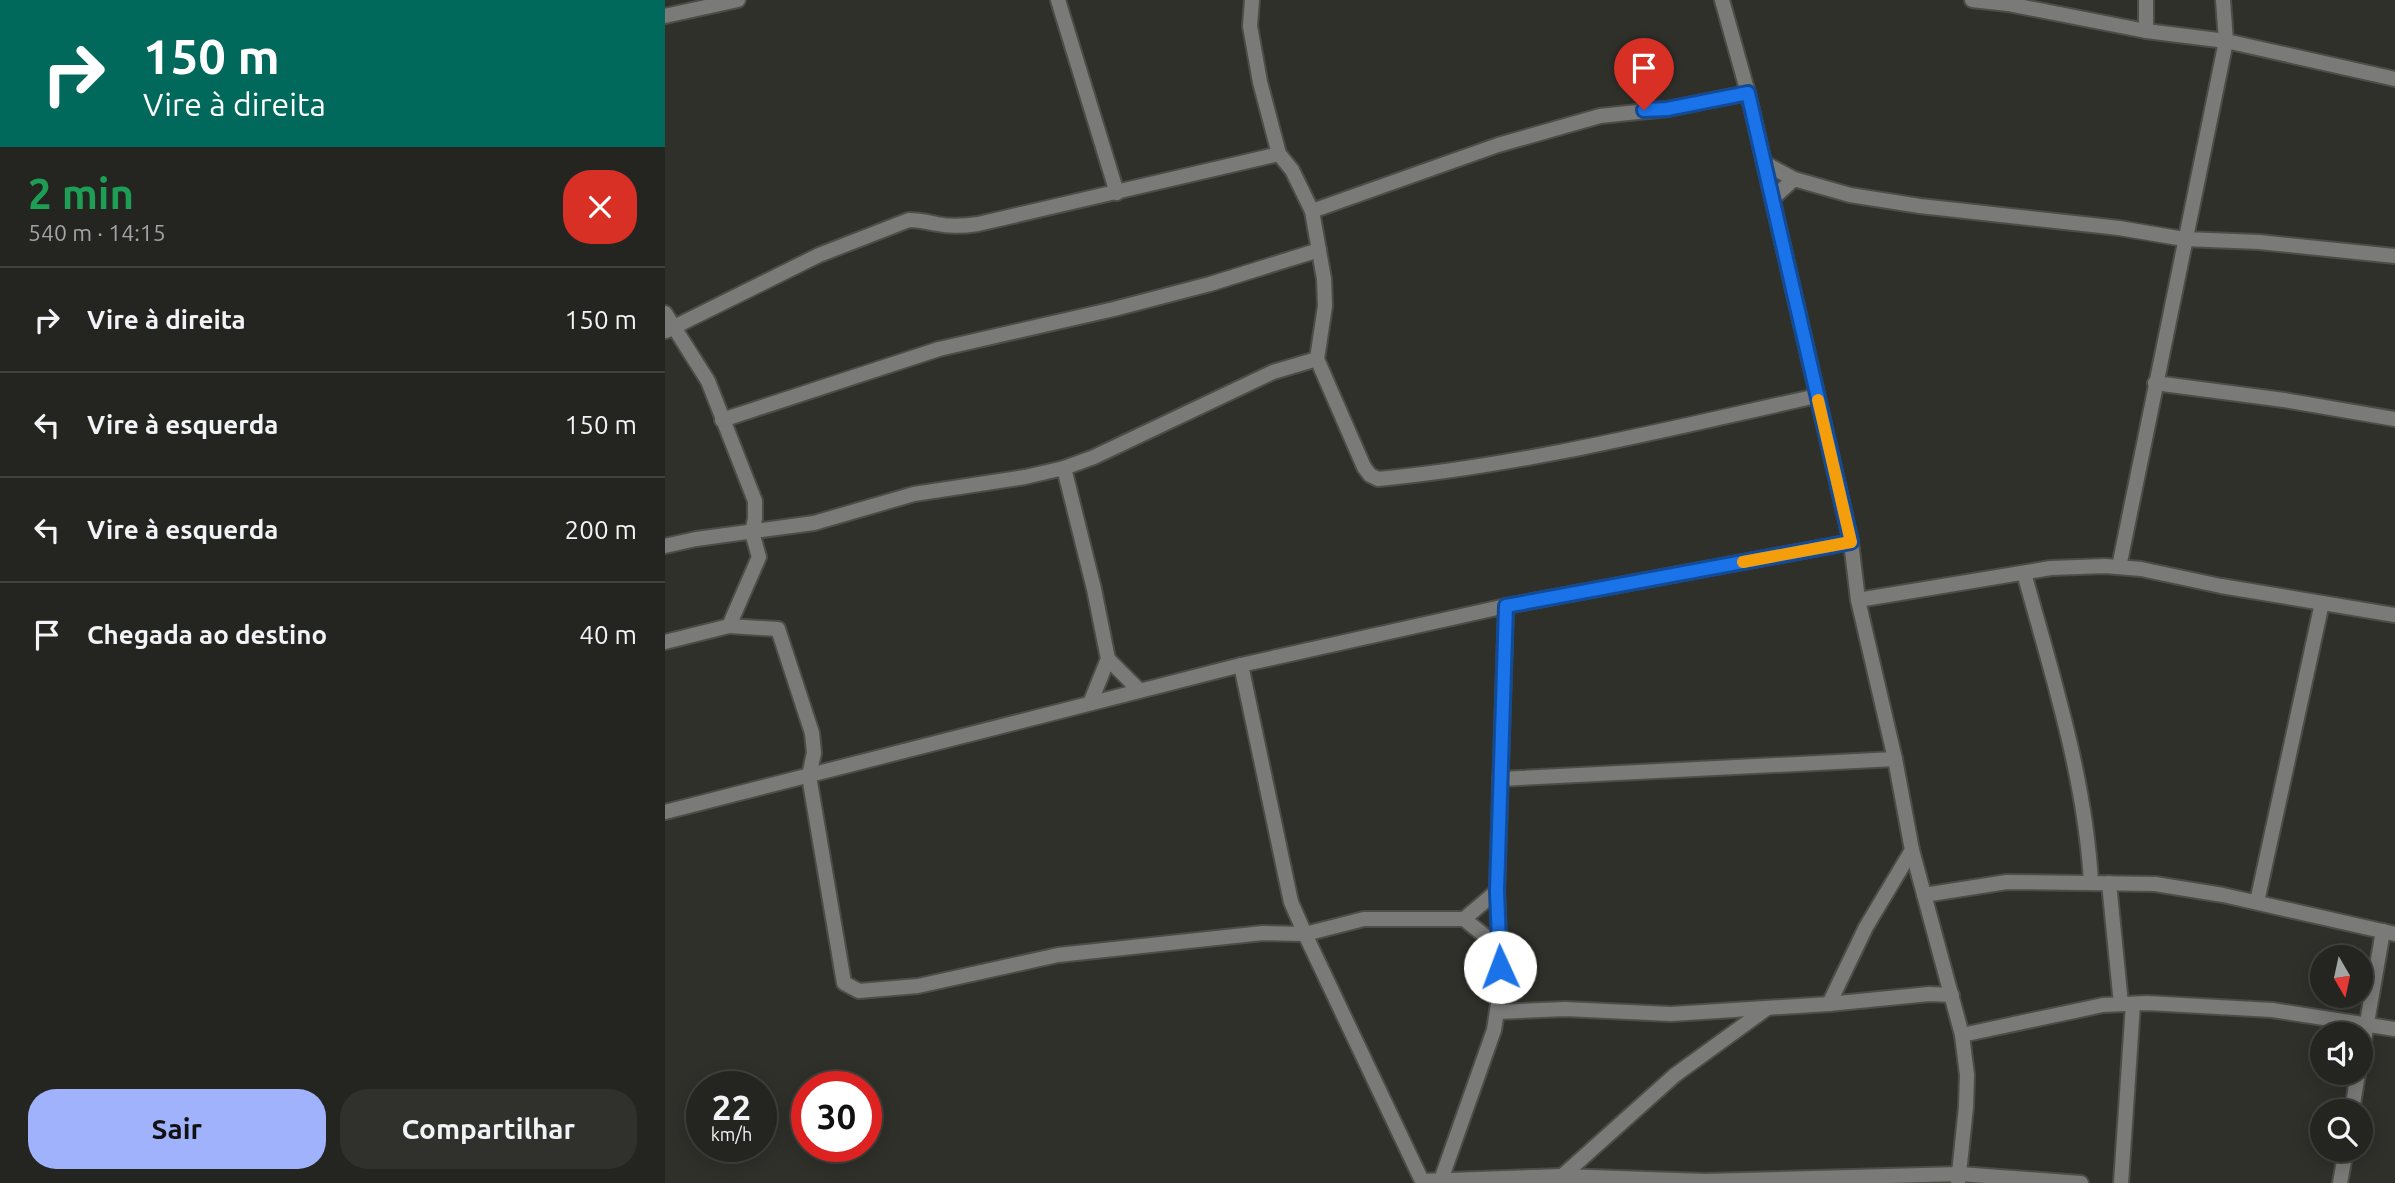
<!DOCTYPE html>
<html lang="pt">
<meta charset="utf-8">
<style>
:root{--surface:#242420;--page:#30302d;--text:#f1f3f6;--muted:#a3a4a5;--line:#41413e;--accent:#a1b2fd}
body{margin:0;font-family:Ubuntu,sans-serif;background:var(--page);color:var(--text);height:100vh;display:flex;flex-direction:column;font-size:26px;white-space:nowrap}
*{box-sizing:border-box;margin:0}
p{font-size:23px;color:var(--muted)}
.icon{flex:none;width:38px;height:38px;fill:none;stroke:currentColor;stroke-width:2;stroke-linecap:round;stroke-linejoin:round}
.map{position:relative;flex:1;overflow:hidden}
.details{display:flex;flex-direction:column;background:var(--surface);width:665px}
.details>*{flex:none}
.banner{background:#00695c;color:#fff;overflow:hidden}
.needle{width:46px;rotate:171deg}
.fabs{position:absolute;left:1645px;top:945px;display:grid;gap:14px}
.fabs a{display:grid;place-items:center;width:63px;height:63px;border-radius:50%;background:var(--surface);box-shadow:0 4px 18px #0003,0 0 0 2px var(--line);font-size:35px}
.speed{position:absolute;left:21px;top:1071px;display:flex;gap:14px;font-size:35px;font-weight:700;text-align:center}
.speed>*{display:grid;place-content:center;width:91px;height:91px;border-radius:50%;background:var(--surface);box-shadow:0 4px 18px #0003,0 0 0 2px var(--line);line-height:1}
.speed small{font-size:18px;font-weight:400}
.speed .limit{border:10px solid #d22;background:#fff;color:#111}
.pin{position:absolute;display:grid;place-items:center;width:60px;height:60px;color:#fff;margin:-72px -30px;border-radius:50% 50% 50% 0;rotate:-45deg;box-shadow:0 0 7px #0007}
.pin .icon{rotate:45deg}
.me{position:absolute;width:77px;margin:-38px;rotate:358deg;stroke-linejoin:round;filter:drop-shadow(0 0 5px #0008)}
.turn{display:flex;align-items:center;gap:24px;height:147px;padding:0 28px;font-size:32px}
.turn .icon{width:91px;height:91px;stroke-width:2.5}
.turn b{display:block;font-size:49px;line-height:60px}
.round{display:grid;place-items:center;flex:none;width:74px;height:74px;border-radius:28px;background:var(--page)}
.summary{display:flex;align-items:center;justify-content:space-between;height:119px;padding:0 28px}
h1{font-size:42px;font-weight:600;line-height:52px;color:#1e9e55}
.cta{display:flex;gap:14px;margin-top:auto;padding:14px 28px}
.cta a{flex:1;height:80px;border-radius:28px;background:var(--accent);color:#111;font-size:28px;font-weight:600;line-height:80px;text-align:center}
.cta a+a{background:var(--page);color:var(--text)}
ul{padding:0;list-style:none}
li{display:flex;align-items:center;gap:21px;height:105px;padding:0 28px;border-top:2px solid var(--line)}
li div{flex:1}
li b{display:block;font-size:26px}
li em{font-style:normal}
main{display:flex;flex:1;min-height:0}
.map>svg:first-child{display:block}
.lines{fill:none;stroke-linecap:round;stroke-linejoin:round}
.minor-casing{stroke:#4d4d48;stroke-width:18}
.minor{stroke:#7a7a78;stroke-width:14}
.route-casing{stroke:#114b97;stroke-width:18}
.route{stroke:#1a73e8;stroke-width:12}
.slow{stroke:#f59e0b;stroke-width:12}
</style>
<main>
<section class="details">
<div class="banner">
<div class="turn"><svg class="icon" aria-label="right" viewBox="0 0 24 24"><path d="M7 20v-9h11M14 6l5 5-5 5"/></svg><div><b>150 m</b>Vire à direita</div></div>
</div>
<div class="summary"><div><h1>2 min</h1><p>540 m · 14:15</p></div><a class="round" style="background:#d93025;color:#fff"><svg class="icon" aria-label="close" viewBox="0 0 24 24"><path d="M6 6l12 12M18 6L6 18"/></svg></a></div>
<ul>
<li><svg class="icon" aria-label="right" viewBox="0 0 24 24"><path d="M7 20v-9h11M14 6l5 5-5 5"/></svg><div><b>Vire à direita</b></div><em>150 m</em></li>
<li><svg class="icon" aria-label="left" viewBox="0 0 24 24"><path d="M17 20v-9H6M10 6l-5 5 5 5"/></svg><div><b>Vire à esquerda</b></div><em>150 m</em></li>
<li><svg class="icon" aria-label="left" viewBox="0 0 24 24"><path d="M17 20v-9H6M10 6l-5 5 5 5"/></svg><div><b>Vire à esquerda</b></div><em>200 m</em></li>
<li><svg class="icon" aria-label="arrive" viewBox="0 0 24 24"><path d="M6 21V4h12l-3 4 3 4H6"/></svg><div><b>Chegada ao destino</b></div><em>40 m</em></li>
</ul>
<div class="cta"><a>Sair</a><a>Compartilhar</a></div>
</section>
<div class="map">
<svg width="1730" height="1183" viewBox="0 0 1730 1183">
<rect width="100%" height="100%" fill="#30302b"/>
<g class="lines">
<!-- minor casing -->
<g class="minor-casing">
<g id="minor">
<polyline points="393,0 452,193"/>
<polyline points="587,0 585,26 595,82 614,154 627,170 647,211 833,145 935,116 1002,109 1083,93"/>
<polyline points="1057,0 1083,93 1186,542 1193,600 1230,759 1247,850 1297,1035 1302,1075 1301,1107 1293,1183"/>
<polyline points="1307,0 1343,4 1481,31 1561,41 1730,79"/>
<polyline points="1481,0 1481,31"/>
<polyline points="0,16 73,0"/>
<polyline points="1099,163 1129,179 1185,195 1255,206 1454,228 1519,239 1594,242 1730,256"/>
<polyline points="1107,199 1129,179"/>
<path d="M647,211L659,279L660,306L652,359L699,467L705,475L713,479C861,465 1006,428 1152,396"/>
<polyline points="0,313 43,381 90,501 90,519 87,532 94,557 64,626 113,629 147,733 149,753 144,776 179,983 194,991 253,986 393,955 598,933 640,934 699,919 799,919 835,948"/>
<path d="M1,331L154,255L244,220C254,220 262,222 272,224C286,227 300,226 313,224L614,154"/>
<polyline points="1490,383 1619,400 1730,419"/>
<polyline points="57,420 274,349 449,309 545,284 654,250"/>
<polyline points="399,468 429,589 443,659 426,701"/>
<polyline points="0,546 31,539 149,523 249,494 360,477 399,468 429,457 608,372 652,359"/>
<polyline points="1454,567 1561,41 1558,0"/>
<path d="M1359,573C1387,674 1420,777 1426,882"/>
<polyline points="1193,600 1386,568 1440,566 1476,569 1556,586 1730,615"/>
<polyline points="0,642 64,626"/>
<polyline points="443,659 474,690"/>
<polyline points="576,665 626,902 640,934 758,1183"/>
<polyline points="835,779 1230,759"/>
<polyline points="0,812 576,665 841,606 1186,542"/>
<polyline points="1444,883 1456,1004"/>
<polyline points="1259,895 1342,882 1490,884 1558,895 1730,934"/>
<polyline points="1592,902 1657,603"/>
<polyline points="799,919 832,891"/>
<polyline points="1164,1004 1201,927 1247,850"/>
<polyline points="832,1012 900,1009 1006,1014 1164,1004 1264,994 1287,995"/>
<polyline points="1297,1035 1438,1005 1482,1003 1607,1010 1730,1029"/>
<polyline points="1696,1057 1718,931"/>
<polyline points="1687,1111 1693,1073"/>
<polyline points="895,1178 1010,1075 1101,1009"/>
<polyline points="776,1180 829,1030 836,985 832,891 841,606"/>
<polyline points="757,1181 897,1176 1040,1181 1295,1174 1416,1183"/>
<polyline points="1456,1183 1468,1004"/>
<polyline points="1675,1183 1681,1150"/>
</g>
</g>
<!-- minor -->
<use href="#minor" class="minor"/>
</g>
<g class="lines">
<!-- route casing -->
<g class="route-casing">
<polyline id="route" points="835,967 832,891 841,606 1186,542 1083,93 1002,109 979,110"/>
</g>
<!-- route -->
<use href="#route" class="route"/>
<!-- slow -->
<polyline class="slow" points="1078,562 1186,542 1153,400"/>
</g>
</svg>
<div class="fabs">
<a><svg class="needle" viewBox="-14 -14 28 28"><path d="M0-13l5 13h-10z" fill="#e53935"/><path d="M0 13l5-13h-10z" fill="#a3a4a5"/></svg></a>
<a><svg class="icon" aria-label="sound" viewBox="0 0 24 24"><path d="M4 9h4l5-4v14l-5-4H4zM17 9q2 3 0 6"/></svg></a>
<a><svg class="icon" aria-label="search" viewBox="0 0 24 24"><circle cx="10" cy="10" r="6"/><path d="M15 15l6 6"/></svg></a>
</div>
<div class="speed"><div>22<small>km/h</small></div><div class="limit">30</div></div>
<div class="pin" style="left:979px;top:110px;background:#d93025"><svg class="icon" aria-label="arrive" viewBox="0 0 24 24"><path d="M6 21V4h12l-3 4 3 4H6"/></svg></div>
<svg class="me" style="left:835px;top:967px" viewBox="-20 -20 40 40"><circle r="19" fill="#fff"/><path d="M0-13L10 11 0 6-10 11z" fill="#1a73e8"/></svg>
</div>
</main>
